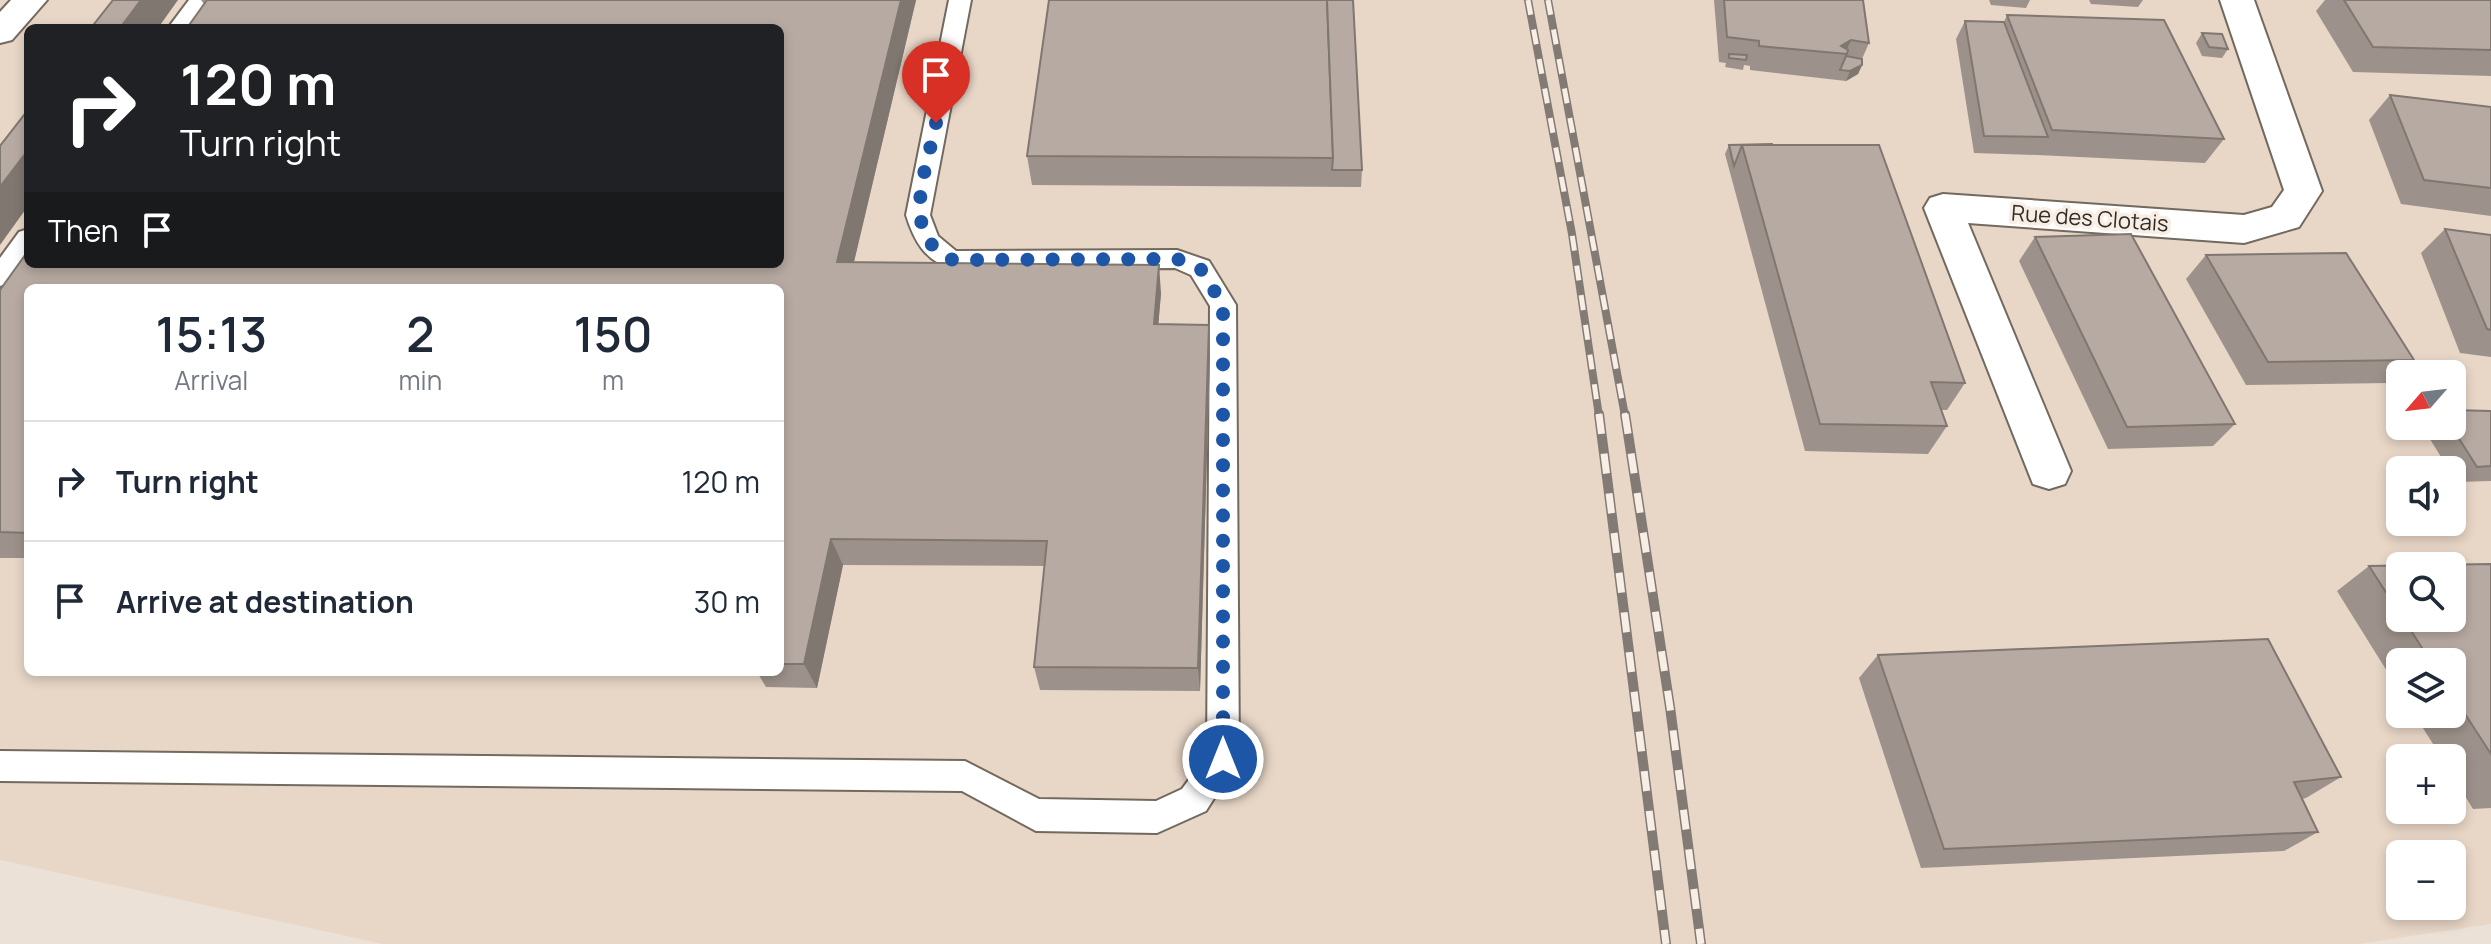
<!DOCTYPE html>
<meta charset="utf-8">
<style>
:root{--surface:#fff;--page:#f2f2f3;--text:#1f2937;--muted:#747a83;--line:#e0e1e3}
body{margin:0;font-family:Manrope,sans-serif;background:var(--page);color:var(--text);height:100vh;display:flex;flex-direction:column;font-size:30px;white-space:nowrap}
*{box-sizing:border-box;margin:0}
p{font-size:26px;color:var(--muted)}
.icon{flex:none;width:44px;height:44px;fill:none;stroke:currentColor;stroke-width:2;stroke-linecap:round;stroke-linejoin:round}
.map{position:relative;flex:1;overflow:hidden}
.sheet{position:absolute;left:24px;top:284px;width:760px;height:392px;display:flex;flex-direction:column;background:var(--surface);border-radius:12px;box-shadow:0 4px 12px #0003}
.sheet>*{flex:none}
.top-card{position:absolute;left:24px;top:24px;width:760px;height:244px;border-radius:12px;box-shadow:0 4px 12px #0003;background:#202124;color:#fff;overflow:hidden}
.needle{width:52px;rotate:242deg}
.buttons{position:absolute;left:2386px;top:360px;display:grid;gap:16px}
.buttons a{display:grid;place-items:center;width:80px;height:80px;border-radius:12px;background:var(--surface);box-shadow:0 4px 12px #0003;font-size:40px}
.pin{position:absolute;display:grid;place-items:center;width:68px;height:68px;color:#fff;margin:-82px -34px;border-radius:50% 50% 50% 0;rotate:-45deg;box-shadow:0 0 8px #0007}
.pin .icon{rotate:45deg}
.me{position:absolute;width:88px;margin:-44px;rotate:0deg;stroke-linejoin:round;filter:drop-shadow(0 0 6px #0008)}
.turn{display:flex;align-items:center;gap:28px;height:168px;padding:0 24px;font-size:36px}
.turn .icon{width:104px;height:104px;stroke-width:2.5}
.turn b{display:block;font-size:56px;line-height:68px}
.then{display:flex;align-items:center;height:76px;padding:0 24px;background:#0003;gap:16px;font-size:30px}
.eta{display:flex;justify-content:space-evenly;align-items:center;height:136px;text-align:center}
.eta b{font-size:48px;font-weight:600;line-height:56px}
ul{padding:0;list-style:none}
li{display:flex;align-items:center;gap:24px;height:120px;padding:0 24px;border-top:2px solid var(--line)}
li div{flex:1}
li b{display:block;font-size:30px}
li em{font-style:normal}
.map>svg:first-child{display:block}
.built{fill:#e8d7c7;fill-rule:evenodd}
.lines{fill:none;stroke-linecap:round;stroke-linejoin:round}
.service-casing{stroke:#72695f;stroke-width:4}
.minor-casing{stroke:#72695f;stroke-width:4}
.service{fill:#fff;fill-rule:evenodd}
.minor{fill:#fff;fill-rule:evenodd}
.rail-far1-casing{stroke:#827b75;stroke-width:8}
.rail-casing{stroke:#827b75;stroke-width:10}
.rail-far1{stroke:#f9eee4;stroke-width:5;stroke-dasharray:15;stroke-linecap:butt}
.rail{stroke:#f9eee4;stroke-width:7;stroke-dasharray:20;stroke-linecap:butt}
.wall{fill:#9d928b;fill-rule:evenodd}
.shaded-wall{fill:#807771}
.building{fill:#b7aaa2;stroke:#807771;stroke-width:2}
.route{stroke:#1d55a7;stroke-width:14;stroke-dasharray:0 25.2}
.labels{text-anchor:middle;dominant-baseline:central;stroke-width:7;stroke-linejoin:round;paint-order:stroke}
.street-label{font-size:22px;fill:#312d29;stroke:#f9eee4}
</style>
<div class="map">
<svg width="2491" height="944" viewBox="0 0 2491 944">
<rect width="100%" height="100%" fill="#ece1d7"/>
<!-- built -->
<path class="built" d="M0,0H2491V924L2359,944H383L0,860ZM28,28H780V264H28ZM28,288H780V672H28ZM2400,374H2452V426H2400ZM2400,470H2452V522H2400ZM2400,566H2452V618H2400ZM2400,662H2452V714H2400ZM2400,758H2452V810H2400ZM2400,854H2452V906H2400Z"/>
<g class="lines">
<!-- service casing -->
<g class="service-casing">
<g id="service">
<polygon points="189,0 211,0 190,28 168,28"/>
<path d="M949,0H971L930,215L938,236L956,251L1177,250L1209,261L1236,305L1239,759L1206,811L1157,833L1036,831L962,791L0,781V751L965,761L1039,799L1156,801L1182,789L1207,755L1210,306L1191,275L1175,268L953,269C925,261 914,241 906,215Z"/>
<path d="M28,229C28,251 25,279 0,286V258L19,232Z"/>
</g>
</g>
<!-- minor casing -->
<g class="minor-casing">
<g id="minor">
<polygon points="11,0 47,0 12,40 0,43 0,12"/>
<polygon points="2220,0 2254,0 2322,191 2299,227 2244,243 1968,223 2071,471 2065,484 2049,489 2033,484 1924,208 1930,198 1943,194 2244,215 2272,207 2284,190"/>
</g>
</g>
<!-- service -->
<use href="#service" class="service"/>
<!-- minor -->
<use href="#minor" class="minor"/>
<!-- rail-far1 casing -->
<g class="rail-far1-casing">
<g id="rail-far1">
<polyline points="1528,0 1572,234 1599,416"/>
<polyline points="1548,0 1625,416"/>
</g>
</g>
<!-- rail casing -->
<g class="rail-casing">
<g id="rail">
<polyline points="1599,414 1666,944"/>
<polyline points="1625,414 1670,707 1701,944"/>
</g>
</g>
<!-- rail-far1 -->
<use href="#rail-far1" class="rail-far1"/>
<!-- rail -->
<use href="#rail" class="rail"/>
</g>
<!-- wall -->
<g class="wall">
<polygon points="201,0 916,0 854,262 1161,293 1158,325 1209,325 1210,353 1200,691 1040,690 1034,667 1045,566 843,565 817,688 766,687 757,672 780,672 780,288 28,288 28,558 0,558 0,290 204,4"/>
<polygon points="1049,0 1362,170 1361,187 1032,185 1027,156"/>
<polygon points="1714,0 1863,0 1869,43 1862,59 1862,65 1858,74 1846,81 1750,70 1750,66 1744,65 1743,70 1725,67 1726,63 1719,62"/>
<polygon points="1989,0 2030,0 2026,8 1991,5"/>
<polygon points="2089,0 2143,0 2138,7 2091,4"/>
<polygon points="2325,0 2491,0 2491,76 2353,72 2316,11"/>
<polygon points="2007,15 2224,139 2205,163 2037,155 1974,153 1956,39 1965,21 2004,22"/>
<polygon points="2202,33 2228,49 2222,58 2202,56 2196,43"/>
<polygon points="2390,95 2491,107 2491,216 2401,204 2369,120"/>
<polygon points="1772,144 1965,383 1947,410 1941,410 1947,426 1928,454 1805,451 1725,154 1729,145"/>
<polygon points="2445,229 2491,235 2491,357 2460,353 2421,253"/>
<polygon points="2035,237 2235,424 2213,446 2108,449 2019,261"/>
<polygon points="2206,255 2414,360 2389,383 2246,385 2186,279"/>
<polygon points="2491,411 2491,481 2457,482 2452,474 2452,470 2449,470 2422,426 2452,426"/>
<path d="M2491,564V808L2473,809L2452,775V758H2442L2414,714H2452V662H2400V692L2337,591L2369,566ZM2400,566L2452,618H2400Z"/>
<polygon points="1878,655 2341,777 2306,798 2302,799 2318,832 2284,851 1921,868 1859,678"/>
</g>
<!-- shaded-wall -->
<g class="shaded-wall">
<polygon points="141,0 178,0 158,28 120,28"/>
<polygon points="901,0 916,0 847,291 837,262"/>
<polygon points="1851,40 1845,54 1841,46"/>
<polygon points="1862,65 1858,74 1846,81 1850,71"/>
<polygon points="28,150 28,206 0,245 0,187"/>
<polygon points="1159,265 1161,293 1156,353 1154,324"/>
<polygon points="1209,325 1210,353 1200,691 1198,668"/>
<polygon points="831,539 843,565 817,688 804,664"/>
</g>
<!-- building -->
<g class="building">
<polygon points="113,0 141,0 120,28 91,28"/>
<polygon points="207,0 901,0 837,262 1159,265 1154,324 1209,325 1198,668 1034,667 1047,541 831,539 804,664 780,664 780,288 28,288 28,533 0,532 0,290 28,251 28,264 780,264 780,28 187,28"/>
<polygon points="1049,0 1327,0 1333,158 1027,156"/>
<polygon points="1327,0 1353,0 1362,170 1332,170 1333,158"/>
<polygon points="1724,0 1863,0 1869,43 1851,40 1841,46 1848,50 1847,54 1759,46 1759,41 1727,37"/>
<polygon points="2344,0 2491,0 2491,50 2373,47"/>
<polygon points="2007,15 2164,20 2224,139 2052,130"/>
<polygon points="1965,21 2004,22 2048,137 1984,136"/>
<polygon points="2202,33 2222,34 2228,49 2209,47"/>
<polygon points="1729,54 1747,55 1746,60 1729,58"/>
<polygon points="1846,56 1862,59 1862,65 1850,71 1840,70"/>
<polygon points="2390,95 2491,107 2491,188 2424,180"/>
<polygon points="28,110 28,150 0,187 0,146"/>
<polygon points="1772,144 1772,145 1742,145 1734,166 1729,145"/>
<polygon points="1742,145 1879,145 1965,383 1931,382 1947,426 1820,424"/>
<polygon points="2445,229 2491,235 2491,330 2487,329"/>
<polygon points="2131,234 2235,424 2127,427 2035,237"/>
<polygon points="2346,253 2414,360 2268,362 2206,255"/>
<polygon points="2452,410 2491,411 2491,466 2477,467 2451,426"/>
<polygon points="2491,564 2491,754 2452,694 2452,662 2431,662 2403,618 2452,618 2452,566 2400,566 2400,614 2369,566"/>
<polygon points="2268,639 2341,777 2294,782 2318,832 1944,849 1878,655"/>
</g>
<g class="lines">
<!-- route -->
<path class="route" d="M936,123C927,170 897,235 953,260L1177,259L1200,268L1223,305V759"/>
</g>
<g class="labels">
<!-- street labels -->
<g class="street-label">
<text transform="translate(2090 218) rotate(4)">Rue des Clotais</text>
</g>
</g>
</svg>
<div class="buttons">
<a><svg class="needle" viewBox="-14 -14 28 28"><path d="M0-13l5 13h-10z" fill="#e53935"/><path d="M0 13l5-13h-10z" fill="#747a83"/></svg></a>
<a><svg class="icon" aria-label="sound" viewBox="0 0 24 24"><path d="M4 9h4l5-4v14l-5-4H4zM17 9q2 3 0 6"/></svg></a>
<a><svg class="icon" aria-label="search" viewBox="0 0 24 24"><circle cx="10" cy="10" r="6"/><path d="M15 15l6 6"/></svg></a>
<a><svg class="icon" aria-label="layers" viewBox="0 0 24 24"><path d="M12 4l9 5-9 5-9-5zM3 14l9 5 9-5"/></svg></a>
<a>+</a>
<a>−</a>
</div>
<div class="pin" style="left:936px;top:123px;background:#d93025"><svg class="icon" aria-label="arrive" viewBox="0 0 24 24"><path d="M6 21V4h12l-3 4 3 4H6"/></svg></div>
<svg class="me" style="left:1223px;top:759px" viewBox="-20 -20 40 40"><circle r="17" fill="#1d55a7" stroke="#fff" stroke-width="3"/><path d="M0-11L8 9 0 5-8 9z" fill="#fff"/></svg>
<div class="top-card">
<div class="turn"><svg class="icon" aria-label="right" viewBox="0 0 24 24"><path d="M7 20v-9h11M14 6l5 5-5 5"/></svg><div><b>120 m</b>Turn right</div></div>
<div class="then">Then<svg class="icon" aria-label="arrive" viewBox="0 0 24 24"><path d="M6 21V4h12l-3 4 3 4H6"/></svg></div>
</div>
<section class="sheet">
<div class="eta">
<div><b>15:13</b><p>Arrival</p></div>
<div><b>2</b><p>min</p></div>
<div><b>150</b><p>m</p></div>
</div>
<ul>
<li><svg class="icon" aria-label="right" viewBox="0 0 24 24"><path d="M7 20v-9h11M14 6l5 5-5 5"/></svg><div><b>Turn right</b></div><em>120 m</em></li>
<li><svg class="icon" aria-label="arrive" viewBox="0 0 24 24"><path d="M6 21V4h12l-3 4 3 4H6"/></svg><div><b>Arrive at destination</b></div><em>30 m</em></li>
</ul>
</section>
</div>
